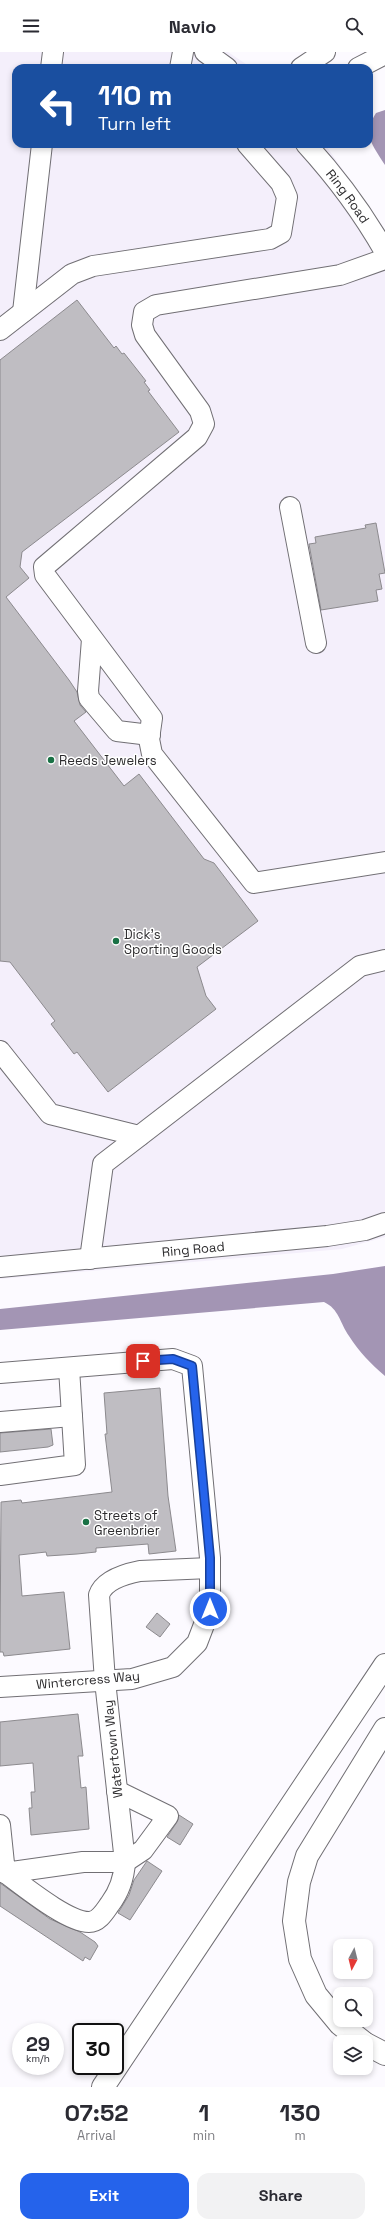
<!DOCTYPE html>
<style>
:root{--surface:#fff;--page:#f2f2f3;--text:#2b2b33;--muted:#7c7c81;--accent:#2563eb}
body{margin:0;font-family:"Space Grotesk",sans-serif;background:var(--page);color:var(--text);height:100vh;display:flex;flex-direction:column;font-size:15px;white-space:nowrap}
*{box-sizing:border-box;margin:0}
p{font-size:13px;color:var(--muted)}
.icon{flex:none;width:22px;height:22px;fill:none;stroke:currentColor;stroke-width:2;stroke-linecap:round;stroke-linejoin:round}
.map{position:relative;height:2035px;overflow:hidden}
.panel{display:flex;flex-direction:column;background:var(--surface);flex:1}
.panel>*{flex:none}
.banner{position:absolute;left:12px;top:12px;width:361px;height:84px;border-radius:12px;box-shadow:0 2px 6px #0003;background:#1a4fa0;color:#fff;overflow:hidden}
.needle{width:26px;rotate:187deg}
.controls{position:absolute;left:333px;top:1887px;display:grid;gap:8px}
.controls a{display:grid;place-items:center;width:40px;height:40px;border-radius:8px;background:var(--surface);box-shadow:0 2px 6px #0003;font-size:20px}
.speed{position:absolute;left:12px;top:1971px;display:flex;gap:8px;font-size:20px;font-weight:700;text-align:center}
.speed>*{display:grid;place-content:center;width:52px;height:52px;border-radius:50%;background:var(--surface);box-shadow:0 2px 6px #0003;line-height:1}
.speed small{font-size:10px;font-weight:400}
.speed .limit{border:2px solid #111;border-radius:6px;background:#fff;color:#111}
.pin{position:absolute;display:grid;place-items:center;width:34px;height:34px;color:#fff;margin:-17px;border-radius:8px;box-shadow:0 2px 6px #0006}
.me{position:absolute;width:44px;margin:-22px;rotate:0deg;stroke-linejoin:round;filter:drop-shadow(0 0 3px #0008)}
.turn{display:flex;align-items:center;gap:14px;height:84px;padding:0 20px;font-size:18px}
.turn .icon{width:52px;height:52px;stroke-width:2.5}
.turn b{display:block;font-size:28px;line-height:34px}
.eta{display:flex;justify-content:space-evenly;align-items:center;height:68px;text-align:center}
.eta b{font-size:24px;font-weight:700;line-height:28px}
.primary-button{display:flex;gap:8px;margin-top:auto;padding:8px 20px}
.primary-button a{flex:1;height:46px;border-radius:12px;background:var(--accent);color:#fff;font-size:16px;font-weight:700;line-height:46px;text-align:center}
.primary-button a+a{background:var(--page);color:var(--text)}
header{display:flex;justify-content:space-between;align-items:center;height:52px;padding:0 20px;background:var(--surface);font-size:18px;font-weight:700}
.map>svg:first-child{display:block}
.built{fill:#f4effb}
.water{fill:#a395b4}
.building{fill:#bfbdc2;stroke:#8c8a8e}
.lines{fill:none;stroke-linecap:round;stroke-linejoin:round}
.minor-casing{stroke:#716f74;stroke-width:22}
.highway-casing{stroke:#716f74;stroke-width:24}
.minor{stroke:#fff;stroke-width:20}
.highway{stroke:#fff;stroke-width:22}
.route-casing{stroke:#184099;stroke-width:10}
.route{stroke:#2563eb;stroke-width:7}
.poi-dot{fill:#197145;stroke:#fff;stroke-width:1.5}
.labels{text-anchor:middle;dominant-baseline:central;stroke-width:3;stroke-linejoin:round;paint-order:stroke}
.street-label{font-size:13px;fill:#2d2c2e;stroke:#fff}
.poi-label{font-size:13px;fill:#2d2c2e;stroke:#fff;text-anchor:start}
</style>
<header><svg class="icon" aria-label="menu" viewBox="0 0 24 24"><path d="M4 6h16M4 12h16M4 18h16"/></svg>Navio<svg class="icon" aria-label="search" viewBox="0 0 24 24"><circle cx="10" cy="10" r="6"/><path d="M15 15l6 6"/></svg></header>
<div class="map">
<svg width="385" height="2035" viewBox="0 0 385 2035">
<rect width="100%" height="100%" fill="#fcfaff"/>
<!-- built -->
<polygon class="built" points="0,0 228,0 252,16 16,16 16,92 325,92 385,179 385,1185 342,1197 0,1227"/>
<!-- water -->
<g class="water">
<path d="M385,58V113C372,92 362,83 376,61Z"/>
<path d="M385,1214V1324C371,1312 359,1300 349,1284C340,1271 339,1257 324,1250L0,1278V1257L333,1222Z"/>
</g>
<!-- building -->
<g class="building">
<polygon points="77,248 114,296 116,294 122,302 124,301 146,329 144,330 150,338 148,339 179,380 22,500 20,515 29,526 6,545 69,628 77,640 80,653 86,660 74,669 124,734 139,722 204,807 214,811 258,869 197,915 206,944 216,957 108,1040 77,1000 74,1002 51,972 55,969 10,910 0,909 0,308"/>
<polygon points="376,471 385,521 379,522 382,537 376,538 378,549 321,558 309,492 316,491 315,485 366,476 365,473"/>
<polygon points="160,1336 168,1444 176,1499 149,1502 148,1492 96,1496 96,1500 77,1502 47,1504 46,1500 19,1503 22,1544 64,1540 70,1597 4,1604 3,1600 0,1600 1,1450 21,1448 22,1451 112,1440 105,1382 107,1382 104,1341"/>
<polygon points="51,1377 53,1393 48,1395 0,1400 0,1381"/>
<polygon points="157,1561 170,1572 160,1585 146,1575"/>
<polygon points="78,1662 83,1704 78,1704 81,1736 86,1735 89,1777 31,1783 29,1756 32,1756 31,1740 35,1740 33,1711 0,1714 0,1670"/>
<polygon points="179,1763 193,1772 180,1793 167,1785 177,1770"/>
<polygon points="147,1809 162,1819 130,1868 118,1861 129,1843 134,1828"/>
<polygon points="0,1831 50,1867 80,1880 95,1890 98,1894 90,1908 85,1905 83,1909 0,1854"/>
</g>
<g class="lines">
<!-- minor casing -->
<g class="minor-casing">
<g id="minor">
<polyline points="205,0 227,16"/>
<polyline points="51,16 53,0"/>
<polyline points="180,16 183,0"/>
<polyline points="301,16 325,0"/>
<polyline points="358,16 385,2"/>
<path id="s1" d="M306,92C336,125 363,161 385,200"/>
<polyline points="385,207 340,223 156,253 144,260 142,273 145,283 200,359 204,372 197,385 44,515 45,523 152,666 149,687 152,702 254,831 385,810"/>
<polyline points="23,260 42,92"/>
<polyline points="0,278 72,222 93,214 270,187 281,181 287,145 281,131 247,92"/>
<polyline points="290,455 316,591"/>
<polyline points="92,587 88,639 89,646 117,679 150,683"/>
<polyline points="0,999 50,1062 139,1084"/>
<polyline points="90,1207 103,1112 360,914 385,908"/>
<path id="s2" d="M0,1215L327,1184L365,1178L385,1171"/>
<polyline points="0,1321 173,1307 192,1314 210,1506 210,1557 197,1591 173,1615 132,1627 0,1635"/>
<polyline points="0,1370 72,1364"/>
<polyline points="0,1423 75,1413 69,1316"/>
<polyline points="0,1773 5,1821 83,1810 125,1810 143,1798 168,1764 117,1739"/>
<path d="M0,1817C20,1831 66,1870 89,1870C99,1870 105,1859 110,1852C119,1840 124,1826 125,1810L105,1629L99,1543C104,1528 125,1522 140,1519L210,1516"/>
</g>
</g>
<!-- highway casing -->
<g class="highway-casing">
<g id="highway">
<polyline points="363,1990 340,1972 316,1943 300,1907 294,1869 299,1830 307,1804 385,1677"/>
<polyline points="366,1992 385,2002"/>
<polyline points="103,2035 385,1613"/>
</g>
</g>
<!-- minor -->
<use href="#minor" class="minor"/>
<!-- highway -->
<use href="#highway" class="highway"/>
</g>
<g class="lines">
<!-- route casing -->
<g class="route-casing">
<polyline id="route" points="143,1309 173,1307 192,1314 210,1506 210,1557"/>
</g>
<!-- route -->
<use href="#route" class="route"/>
</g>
<!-- markers -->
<g class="poi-dot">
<circle cx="51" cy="708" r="4"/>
<circle cx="116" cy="889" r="4"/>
<circle cx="86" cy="1470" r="4"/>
</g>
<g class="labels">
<!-- street labels -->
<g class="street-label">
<text stroke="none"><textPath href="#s1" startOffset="67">Ring Road</textPath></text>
<text stroke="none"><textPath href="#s2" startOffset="194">Ring Road</textPath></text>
<text transform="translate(88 1628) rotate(-5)">Wintercress Way</text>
<text transform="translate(113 1697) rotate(-96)">Watertown Way</text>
</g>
<!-- poi labels -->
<g class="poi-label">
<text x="59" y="708">Reeds Jewelers</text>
<text x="124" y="882">Dick's<tspan x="124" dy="15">Sporting Goods</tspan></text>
<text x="94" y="1463">Streets of<tspan x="94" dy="15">Greenbrier</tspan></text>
</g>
</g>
</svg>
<div class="controls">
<a><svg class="needle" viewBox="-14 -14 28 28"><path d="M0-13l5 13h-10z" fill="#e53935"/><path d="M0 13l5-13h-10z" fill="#7c7c81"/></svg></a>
<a><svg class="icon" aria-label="search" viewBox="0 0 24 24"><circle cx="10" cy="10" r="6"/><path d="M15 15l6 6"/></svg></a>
<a><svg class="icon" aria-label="layers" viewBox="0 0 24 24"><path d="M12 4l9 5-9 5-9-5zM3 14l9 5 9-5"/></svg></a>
</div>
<div class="speed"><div>29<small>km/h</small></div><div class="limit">30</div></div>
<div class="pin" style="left:143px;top:1309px;background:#d93025"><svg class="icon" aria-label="arrive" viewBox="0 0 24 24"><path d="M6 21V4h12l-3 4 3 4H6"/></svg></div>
<svg class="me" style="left:210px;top:1557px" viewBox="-20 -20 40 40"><circle r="17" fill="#2563eb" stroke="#fff" stroke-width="3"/><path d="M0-11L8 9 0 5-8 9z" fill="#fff"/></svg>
<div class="banner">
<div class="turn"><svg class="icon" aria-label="left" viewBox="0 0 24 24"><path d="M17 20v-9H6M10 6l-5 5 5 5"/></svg><div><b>110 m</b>Turn left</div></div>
</div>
</div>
<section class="panel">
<div class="eta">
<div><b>07:52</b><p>Arrival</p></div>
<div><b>1</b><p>min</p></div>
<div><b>130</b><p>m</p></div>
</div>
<div class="primary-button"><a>Exit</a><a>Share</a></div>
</section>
